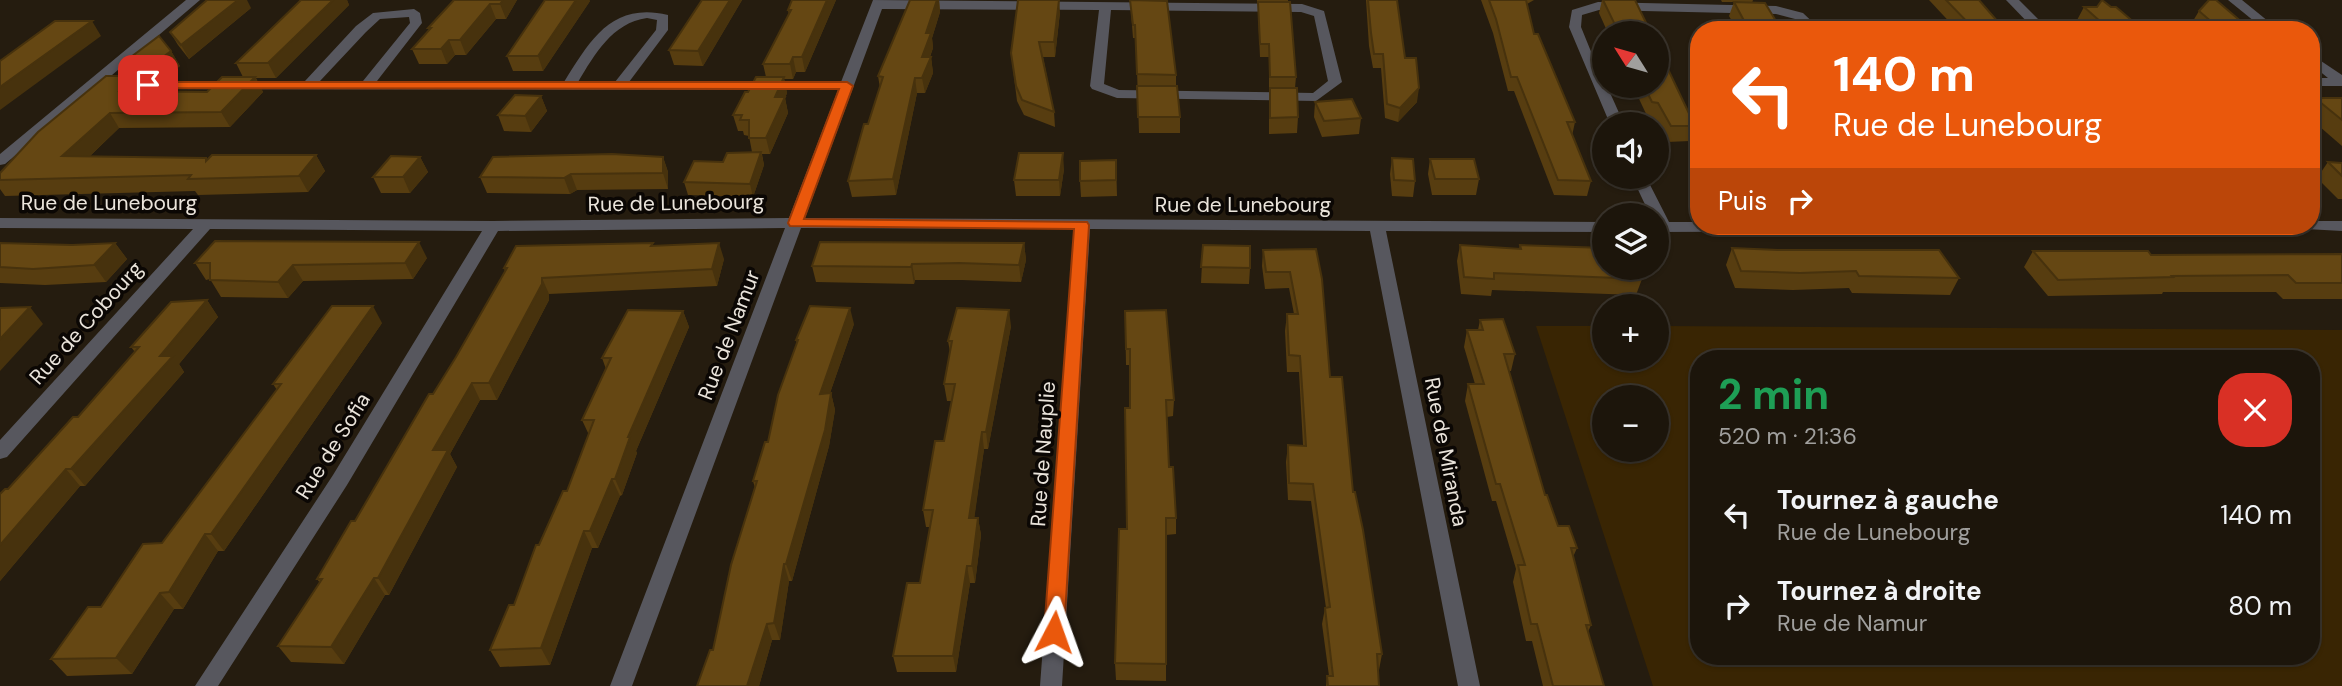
<!DOCTYPE html>
<html lang="fr">
<meta charset="utf-8">
<style>
:root{--surface:#1c150b;--page:#251e14;--text:#f1f3f6;--muted:#a09f9d;--line:#3a342c}
body{margin:0;font-family:"DM Sans",sans-serif;background:var(--page);color:var(--text);height:100vh;display:flex;flex-direction:column;font-size:26px;white-space:nowrap}
*{box-sizing:border-box;margin:0}
p{font-size:23px;color:var(--muted)}
.icon{flex:none;width:38px;height:38px;fill:none;stroke:currentColor;stroke-width:2;stroke-linecap:round;stroke-linejoin:round}
.map{position:relative;flex:1;overflow:hidden}
.details{position:absolute;left:1690px;top:350px;width:630px;height:315px;display:flex;flex-direction:column;background:var(--surface);border-radius:28px;box-shadow:0 2px 5px #0004,0 0 0 2px var(--line)}
.details>*{flex:none}
.guide{position:absolute;left:1690px;top:21px;width:630px;height:214px;border-radius:28px;box-shadow:0 2px 5px #0004,0 0 0 2px var(--line);background:#ea580c;color:#fff;overflow:hidden}
.needle{width:46px;rotate:307deg}
.buttons{position:absolute;left:1592px;top:21px;display:grid;gap:14px}
.buttons a{display:grid;place-items:center;width:77px;height:77px;border-radius:50%;background:var(--surface);box-shadow:0 2px 5px #0004,0 0 0 2px var(--line);font-size:35px}
.pin{position:absolute;display:grid;place-items:center;width:60px;height:60px;color:#fff;margin:-30px;border-radius:14px;box-shadow:0 4px 10px #0006}
.me{position:absolute;width:77px;margin:-38px;rotate:4deg;stroke-linejoin:round;filter:drop-shadow(0 0 5px #0008)}
.turn{display:flex;align-items:center;gap:24px;height:147px;padding:0 28px;font-size:32px}
.turn .icon{width:91px;height:91px;stroke-width:2.5}
.turn b{display:block;font-size:49px;line-height:60px}
.then{display:flex;align-items:center;height:66px;padding:0 28px;background:#0003;gap:14px;font-size:26px}
.round{display:grid;place-items:center;flex:none;width:74px;height:74px;border-radius:28px;background:var(--page)}
.head{display:flex;align-items:center;justify-content:space-between;height:119px;padding:0 28px}
h1{font-size:42px;font-weight:700;line-height:52px;color:#1e9e55}
ul{padding:0;list-style:none}
li{display:flex;align-items:center;gap:21px;height:91px;padding:0 28px}
li div{flex:1}
li b{display:block;font-size:26px}
li em{font-style:normal}
.map>svg:first-child{display:block}
.green{fill:#392503;fill-rule:evenodd}
.lines{fill:none;stroke-linecap:round;stroke-linejoin:round}
.street{fill:#57575e;fill-rule:evenodd}
.wall{fill:#573d10}
.shaded-wall{fill:#47320d}
.building{fill:#654713;stroke:#47320d;stroke-width:2}
.route{fill:#ea580c;stroke:#983908;stroke-width:2}
.labels{text-anchor:middle;dominant-baseline:central;stroke-width:7;stroke-linejoin:round;paint-order:stroke}
.street-label{font-size:21px;fill:#eae4db;stroke:#0b0704}
</style>
<div class="map">
<svg width="2342" height="686" viewBox="0 0 2342 686">
<rect width="100%" height="100%" fill="#251c0f"/>
<!-- green -->
<path class="green" d="M1536,326H1605V359H1657V326L2342,330V686H1653ZM1699,359H2312V656H1699ZM1605,397H1657V450H1605Z"/>
<g class="lines">
<!-- street -->
<g class="street">
<path d="M186,0H200L105,81H305L356,26L373,13L414,9L420,13L422,23L377,81L564,82C591,39 612,2 668,15V30L629,82H841L873,0L1302,4L1324,11L1342,82L1316,101L1117,98L1092,89L1090,86L1099,10L882,9L805,218L1605,222V232L1386,231L1480,686H1458L1370,231L1090,229L1062,686H1040L1074,229L801,228L632,686H610L785,228L498,231L347,485L218,686H195L333,475L482,231L210,229L7,457L0,459V440L193,229L0,228V218L493,221L789,218L838,90L95,89L5,164L0,165V154ZM1111,10L1301,12L1314,16L1328,81L1313,93L1119,90L1104,84ZM409,17L410,23L363,81H320L366,32L380,19ZM647,18L657,20L656,30L615,82H578C595,54 612,23 647,18Z"/>
<polygon points="2006,0 2019,0 2049,30 2035,30"/>
<polygon points="2228,0 2242,0 2279,30 2265,30"/>
<polygon points="1598,2 1776,6 1803,13 1821,30 1807,30 1795,19 1776,14 1599,10 1582,15 1581,27 1605,86 1607,86 1624,124 1610,124 1569,27 1572,10"/>
<polygon points="2312,55 2342,75 2342,86 2312,86 2312,78 2328,78 2312,65"/>
<polygon points="1632,177 1646,177 1669,222 1699,222 1699,226 1911,226 1903,231 1657,232 1657,215 1650,215"/>
<polygon points="2312,221 2342,221 2342,231 2306,229 2304,226 2312,226"/>
</g>
</g>
<!-- wall -->
<g class="wall">
<polygon points="301,0 347,0 349,5 276,78 256,78 263,92 230,127 119,128 90,156 207,160 316,155 325,171 308,192 198,195 195,191 5,196 0,189 0,173 132,76 123,63 171,51 180,66 164,78 140,78 147,91 207,92 243,77 236,63"/>
<polygon points="454,0 517,0 506,19 496,19 466,55 455,55 447,64 419,64 412,49 429,30 428,28"/>
<polygon points="545,0 589,0 590,1 543,71 513,71 507,56"/>
<polygon points="702,0 742,0 703,66 674,65 669,50"/>
<polygon points="792,0 836,0 805,72 796,72 793,79 784,79 787,93 785,98 788,113 770,154 762,154 764,165 753,197 688,195 684,182 723,162 752,152 749,136 744,135 743,131 738,131 733,115 766,77 763,64 789,15 788,10"/>
<polygon points="910,0 939,0 940,12 932,38 933,48 930,57 931,57 933,73 925,93 917,93 896,195 852,197 848,181 880,88 878,76"/>
<polygon points="1130,0 1176,75 1176,86 1180,117 1180,133 1139,133 1136,38 1133,38"/>
<rect x="1257" y="0" width="31" height="1"/>
<polygon points="1366,0 1397,0 1405,58 1417,102 1398,122 1385,118 1381,68 1373,68 1369,46"/>
<polygon points="1481,0 1534,0 1527,4 1534,34 1575,122 1572,136 1591,181 1587,196 1554,195 1514,91 1508,91 1493,33"/>
<polygon points="1593,0 1635,0 1651,33 1608,33 1599,13 1602,0"/>
<polygon points="1721,0 1753,0 1752,3 1779,26 1778,30 1737,30 1729,16 1734,2 1722,2"/>
<polygon points="1929,0 1979,0 2005,30 1957,30"/>
<polygon points="1258,2 1296,77 1295,88 1298,117 1297,133 1269,134 1269,57 1260,57 1258,14"/>
<polygon points="2084,7 2143,30 2085,30 2076,22"/>
<polygon points="251,8 189,59 178,45 170,32"/>
<polygon points="2199,11 2251,30 2195,30 2190,26"/>
<polygon points="1060,12 1055,57 1043,57 1054,112 1055,127 1024,115 1017,101 1011,53"/>
<polygon points="1633,86 1657,86 1695,126 1690,141 1667,142 1653,118 1648,118"/>
<polygon points="541,96 547,111 531,132 504,131 498,115"/>
<polygon points="2315,98 2342,98 2342,146 2312,120 2312,103"/>
<polygon points="1315,102 1361,118 1359,134 1322,137 1314,117"/>
<polygon points="420,157 428,172 410,193 381,193 373,177"/>
<polygon points="663,157 668,172 668,189 577,190 570,194 487,193 480,177"/>
<polygon points="1392,158 1415,181 1413,197 1392,196 1390,174"/>
<polygon points="1430,159 1479,179 1476,195 1432,195 1428,174"/>
<polygon points="1116,160 1117,196 1081,197 1080,181"/>
<polygon points="2328,162 2342,163 2342,199 2338,199 2317,178"/>
<polygon points="1064,169 1060,196 1016,196 1014,180"/>
<polygon points="0,243 72,245 115,243 127,259 106,282 45,285 0,283"/>
<polygon points="1024,243 1026,260 1021,282 962,280 915,280 914,284 816,282 812,266"/>
<polygon points="1203,245 1250,268 1249,284 1201,283"/>
<polygon points="1460,245 1519,249 1520,245 1642,279 1636,295 1492,290 1491,296 1461,294 1457,261"/>
<polygon points="654,246 724,259 717,286 549,294 549,300 497,400 480,400 450,454 457,467 389,595 385,595 344,664 291,662 278,646 320,583 317,579 355,521 456,357 505,272 504,268"/>
<polygon points="1732,248 1959,278 1950,295 1852,293 1849,288 1793,290 1735,288 1726,265"/>
<polygon points="1316,249 1330,377 1382,654 1379,670 1378,670 1379,686 1326,686 1327,676 1329,676 1322,624 1325,608 1326,608 1311,501 1288,500 1286,462 1288,445 1303,445 1299,372 1287,372 1285,331 1287,314 1294,314 1289,288 1265,289 1262,266 1263,250"/>
<polygon points="2033,251 2151,255 2342,254 2342,299 2283,299 2276,292 2163,292 2162,294 2048,296 2024,267"/>
<polygon points="427,258 413,279 303,281 288,298 221,297 210,279 206,280 195,263"/>
<polygon points="207,300 218,317 179,364 184,372 85,486 80,486 0,581 0,494 8,489 78,417 135,352 131,347"/>
<polygon points="683,311 689,327 636,451 637,453 622,495 620,496 598,548 592,548 550,665 500,667 490,650 514,605 539,545 567,491 589,435 582,420 606,369 602,358"/>
<polygon points="1125,311 1174,400 1173,416 1167,417 1169,467 1176,518 1176,534 1166,535 1166,681 1116,680 1115,663 1127,529 1130,365 1126,365"/>
<polygon points="1480,320 1515,354 1511,371 1509,371 1545,495 1558,526 1577,548 1573,557 1591,625 1588,632 1604,686 1543,686 1532,641 1526,641 1513,582 1516,569 1496,501 1492,501 1465,401 1468,384 1475,384 1464,347 1467,330 1478,330"/>
<polygon points="382,323 224,551 218,551 183,609 174,609 132,674 67,676 51,659 162,543 277,390 273,384"/>
<polygon points="854,324 830,393 831,393 835,410 829,446 792,581 789,581 780,640 772,640 759,686 697,686 713,650 755,488 753,481 768,442 797,344 796,340"/>
<polygon points="1011,326 988,449 984,449 974,518 978,518 981,535 975,583 970,583 956,672 897,672 893,656 920,583 930,527 926,527 923,510 944,441 952,401 947,401 944,384 950,352 948,341"/>
</g>
<!-- shaded-wall -->
<g class="shaded-wall">
<polygon points="238,0 247,0 251,8 189,59 181,45"/>
<polygon points="333,0 347,0 349,5 276,78 268,63"/>
<polygon points="503,0 517,0 506,19 500,4"/>
<polygon points="576,0 589,0 590,1 543,71 538,56"/>
<polygon points="730,0 742,0 703,66 698,51"/>
<polygon points="827,0 836,0 805,72 802,57"/>
<polygon points="937,0 939,0 940,12 932,38 933,48 924,72 922,57 926,33"/>
<polygon points="1059,0 1060,12 1055,57 1054,42"/>
<polygon points="490,4 496,19 466,55 460,40"/>
<polygon points="92,21 101,36 0,110 0,87"/>
<polygon points="449,40 455,55 447,64 441,49"/>
<polygon points="171,51 180,66 164,78 155,63"/>
<polygon points="793,57 796,72 793,79 790,64"/>
<polygon points="931,57 933,73 925,93 922,78"/>
<polygon points="139,76 148,92 120,91"/>
<polygon points="255,77 263,92 230,127 221,112"/>
<polygon points="784,77 787,93 785,98 788,113 770,154 766,138 775,97"/>
<polygon points="915,78 917,93 896,195 893,179"/>
<polygon points="1419,88 1417,102 1398,122 1400,108"/>
<polygon points="541,96 547,111 531,132 525,116"/>
<polygon points="110,113 119,128 73,172 62,156"/>
<polygon points="761,152 764,165 753,197 750,184"/>
<polygon points="1063,153 1064,169 1060,196 1059,180"/>
<polygon points="316,155 325,171 308,192 299,176"/>
<polygon points="420,157 428,172 410,193 403,177"/>
<polygon points="663,157 668,172 668,189 663,173"/>
<polygon points="571,174 577,190 570,194 564,178"/>
<polygon points="419,242 427,258 413,279 405,263"/>
<polygon points="115,243 127,259 106,282 94,265"/>
<polygon points="719,243 724,259 717,286 712,269"/>
<polygon points="1024,243 1026,260 1021,282 1019,265"/>
<polygon points="912,264 915,280 914,284 911,267"/>
<polygon points="293,265 303,281 288,298 278,282"/>
<polygon points="542,278 549,294 549,300 497,400 489,383"/>
<polygon points="207,300 218,317 179,364 184,372 85,486 71,469 160,356"/>
<polygon points="373,306 382,323 224,551 211,534"/>
<polygon points="30,307 43,324 0,371 0,339"/>
<polygon points="850,308 854,324 824,410 820,394"/>
<polygon points="1009,310 1011,326 988,449 986,432"/>
<polygon points="683,311 689,327 636,451 637,453 622,495 615,479 628,437"/>
<polygon points="472,383 480,400 450,454 457,467 389,595 378,578 433,450"/>
<polygon points="831,393 835,410 829,446 792,581 786,564"/>
<polygon points="982,432 984,449 972,535 969,518"/>
<polygon points="66,469 80,486 0,581 0,545"/>
<polygon points="612,479 620,496 598,548 590,531"/>
<polygon points="978,518 981,535 975,583 972,566"/>
<polygon points="584,531 592,548 550,665 541,648"/>
<polygon points="205,534 218,551 183,609 169,592"/>
<polygon points="784,564 789,581 780,640 774,623"/>
<polygon points="967,566 970,583 956,672 953,656"/>
<polygon points="374,578 385,595 344,664 331,647"/>
<polygon points="160,593 174,609 132,674 116,658"/>
<polygon points="767,624 772,640 759,686 747,686"/>
</g>
<!-- building -->
<g class="building">
<polygon points="207,0 238,0 181,45 170,32"/>
<polygon points="301,0 333,0 268,63 236,63"/>
<polygon points="454,0 503,0 500,4 490,4 460,40 449,40 441,49 412,49 431,28 428,28"/>
<polygon points="545,0 576,0 538,56 507,56"/>
<polygon points="702,0 730,0 698,51 669,50"/>
<polygon points="792,0 827,0 802,57 793,57 790,64 763,64 791,10 788,10"/>
<polygon points="910,0 937,0 926,33 931,33 922,57 931,57 922,78 915,78 893,179 848,181 864,124 868,124 883,77 878,76"/>
<polygon points="1018,0 1059,0 1054,42 1039,42 1054,112 1022,100 1016,86 1011,53"/>
<polygon points="1130,0 1167,1 1176,75 1137,74 1135,25 1133,25"/>
<polygon points="1368,0 1397,0 1405,58 1416,58 1419,88 1400,108 1387,104 1383,54 1374,54 1371,33"/>
<polygon points="1489,0 1526,0 1534,34 1538,34 1575,122 1567,122 1591,181 1558,180 1517,77 1511,77 1496,19"/>
<polygon points="1603,0 1635,0 1651,33 1619,33"/>
<polygon points="1946,0 1979,0 2005,30 1975,30"/>
<polygon points="2102,0 2111,7 2116,7 2143,30 2110,30 2084,7 2097,7"/>
<polygon points="2209,0 2216,0 2251,30 2221,30 2199,11"/>
<polygon points="1258,2 1290,2 1296,77 1270,77 1269,44 1260,44"/>
<polygon points="1734,2 1765,3 1779,26 1773,26 1775,30 1749,30"/>
<polygon points="55,21 92,21 0,87 0,61"/>
<polygon points="159,36 171,51 155,63 123,63"/>
<polygon points="1657,46 1695,126 1671,126 1658,103 1652,102 1644,86 1657,86"/>
<polygon points="106,76 139,76 120,91 207,92 222,77 255,77 221,112 110,113 62,156 206,158 206,161 212,155 316,155 299,176 188,179 191,175 0,180 0,173 38,132"/>
<polygon points="756,77 784,77 775,97 785,97 766,138 749,138 749,120 740,120 742,115 733,115 745,92 748,92"/>
<polygon points="1137,86 1177,86 1180,117 1138,117"/>
<polygon points="1270,88 1297,88 1298,117 1270,118"/>
<polygon points="515,95 541,96 525,116 498,115"/>
<polygon points="2315,98 2342,98 2342,120"/>
<polygon points="1352,99 1361,118 1324,121 1315,102"/>
<polygon points="761,152 750,184 684,182 694,161 723,162 727,153"/>
<polygon points="1019,153 1063,153 1059,180 1014,180"/>
<polygon points="612,154 663,157 663,173 571,174 564,178 480,177 493,157"/>
<polygon points="391,156 420,157 403,177 373,177"/>
<polygon points="1392,158 1413,159 1415,181 1394,180"/>
<polygon points="1430,159 1474,159 1479,179 1435,179"/>
<polygon points="1116,160 1116,180 1080,181 1080,161"/>
<polygon points="2328,162 2342,163 2342,176"/>
<polygon points="215,241 419,242 405,263 293,265 278,282 210,280 210,263 195,263"/>
<polygon points="820,242 1024,243 1019,265 959,263 912,264 911,267 812,266"/>
<polygon points="0,243 72,245 115,243 94,265 33,269 0,267"/>
<polygon points="653,243 651,246 719,243 712,269 542,278 542,284 489,383 472,383 433,450 448,450 378,578 374,578 331,647 278,646 322,579 317,579 351,521 355,521 429,394 433,394 456,357 507,268 504,268 516,246"/>
<polygon points="1203,245 1250,246 1250,268 1201,267"/>
<polygon points="1460,245 1521,249 1520,245 1605,248 1605,268 1638,268 1642,279 1494,273 1494,279 1464,277"/>
<polygon points="1732,248 1778,250 1939,250 1959,278 1859,276 1856,271 1800,273 1741,271"/>
<polygon points="1316,249 1322,279 1330,377 1342,377 1353,492 1355,492 1363,530 1382,654 1377,654 1379,686 1328,686 1327,676 1333,676 1325,608 1330,607 1313,484 1289,483 1288,445 1306,446 1300,356 1289,355 1287,314 1298,314 1290,272 1266,272 1263,250"/>
<polygon points="2033,251 2148,251 2151,255 2342,254 2342,283 2296,283 2288,275 2172,276 2173,277 2058,280"/>
<polygon points="207,300 160,356 173,356 71,469 66,469 0,545 0,494 5,489 8,489 73,417 78,417 139,347 131,347 171,302"/>
<polygon points="332,306 373,306 211,534 205,534 169,592 160,593 116,658 51,659 88,607 101,607 143,544 162,543 281,384 273,384"/>
<polygon points="810,306 850,308 820,394 831,393 825,430 786,564 784,564 774,623 767,624 747,686 697,686 710,650 713,650 731,565 757,481 753,481 765,442 768,442 778,395 798,340 796,340"/>
<polygon points="30,307 0,339 0,308"/>
<polygon points="957,308 1009,310 986,432 982,432 969,518 978,518 972,566 967,566 953,656 893,656 907,583 920,583 933,510 923,510 935,441 944,441 955,384 944,384 952,341 948,341"/>
<polygon points="628,310 683,311 628,437 630,437 615,479 612,479 590,531 584,531 541,648 490,650 509,605 514,605 536,545 539,545 563,491 567,491 594,420 582,420 611,358 602,358"/>
<polygon points="1166,310 1174,400 1166,400 1169,467 1173,467 1176,518 1166,518 1166,664 1115,663 1119,529 1127,529 1125,408 1130,408 1130,349 1126,349 1125,311"/>
<polygon points="1503,319 1515,354 1504,354 1545,495 1547,495 1558,526 1569,526 1577,548 1571,548 1591,625 1586,625 1604,686 1553,686 1537,624 1531,624 1518,565 1525,565 1500,484 1496,484 1468,384 1484,384 1467,330 1483,330 1480,320"/>
</g>
<!-- route -->
<polygon class="route" points="148,82 847,82 853,86 804,219 1087,222 1089,225 1064,632 1061,638 1054,640 1047,638 1044,632 1074,229 790,226 788,223 839,89 143,88 142,85"/>
<g class="labels">
<!-- street labels -->
<g class="street-label">
<text x="109" y="203">Rue de Lunebourg</text>
<text transform="translate(676 203) rotate(-1)">Rue de Lunebourg</text>
<text x="1243" y="205">Rue de Lunebourg</text>
<text transform="translate(86 323) rotate(-48)">Rue de Cobourg</text>
<text transform="translate(729 335) rotate(-69)">Rue de Namur</text>
<text transform="translate(333 446) rotate(-58)">Rue de Sofia</text>
<text transform="translate(1446 452) rotate(79)">Rue de Miranda</text>
<text transform="translate(1043 454) rotate(-86)">Rue de Nauplie</text>
</g>
</g>
</svg>
<div class="buttons">
<a><svg class="needle" viewBox="-14 -14 28 28"><path d="M0-13l5 13h-10z" fill="#e53935"/><path d="M0 13l5-13h-10z" fill="#a09f9d"/></svg></a>
<a><svg class="icon" aria-label="sound" viewBox="0 0 24 24"><path d="M4 9h4l5-4v14l-5-4H4zM17 9q2 3 0 6"/></svg></a>
<a><svg class="icon" aria-label="layers" viewBox="0 0 24 24"><path d="M12 4l9 5-9 5-9-5zM3 14l9 5 9-5"/></svg></a>
<a>+</a>
<a>−</a>
</div>
<div class="pin" style="left:148px;top:85px;background:#d93025"><svg class="icon" aria-label="arrive" viewBox="0 0 24 24"><path d="M6 21V4h12l-3 4 3 4H6"/></svg></div>
<svg class="me" style="left:1054px;top:632px" viewBox="-20 -20 40 40"><path d="M0-17L14 15 0 8-14 15z" fill="#ea580c" stroke="#fff" stroke-width="4"/></svg>
<div class="guide">
<div class="turn"><svg class="icon" aria-label="left" viewBox="0 0 24 24"><path d="M17 20v-9H6M10 6l-5 5 5 5"/></svg><div><b>140 m</b>Rue de Lunebourg</div></div>
<div class="then">Puis<svg class="icon" aria-label="right" viewBox="0 0 24 24"><path d="M7 20v-9h11M14 6l5 5-5 5"/></svg></div>
</div>
<section class="details">
<div class="head"><div><h1>2 min</h1><p>520 m · 21:36</p></div><a class="round" style="background:#d93025;color:#fff"><svg class="icon" aria-label="close" viewBox="0 0 24 24"><path d="M6 6l12 12M18 6L6 18"/></svg></a></div>
<ul>
<li><svg class="icon" aria-label="left" viewBox="0 0 24 24"><path d="M17 20v-9H6M10 6l-5 5 5 5"/></svg><div><b>Tournez à gauche</b><p>Rue de Lunebourg</p></div><em>140 m</em></li>
<li><svg class="icon" aria-label="right" viewBox="0 0 24 24"><path d="M7 20v-9h11M14 6l5 5-5 5"/></svg><div><b>Tournez à droite</b><p>Rue de Namur</p></div><em>80 m</em></li>
</ul>
</section>
</div>
